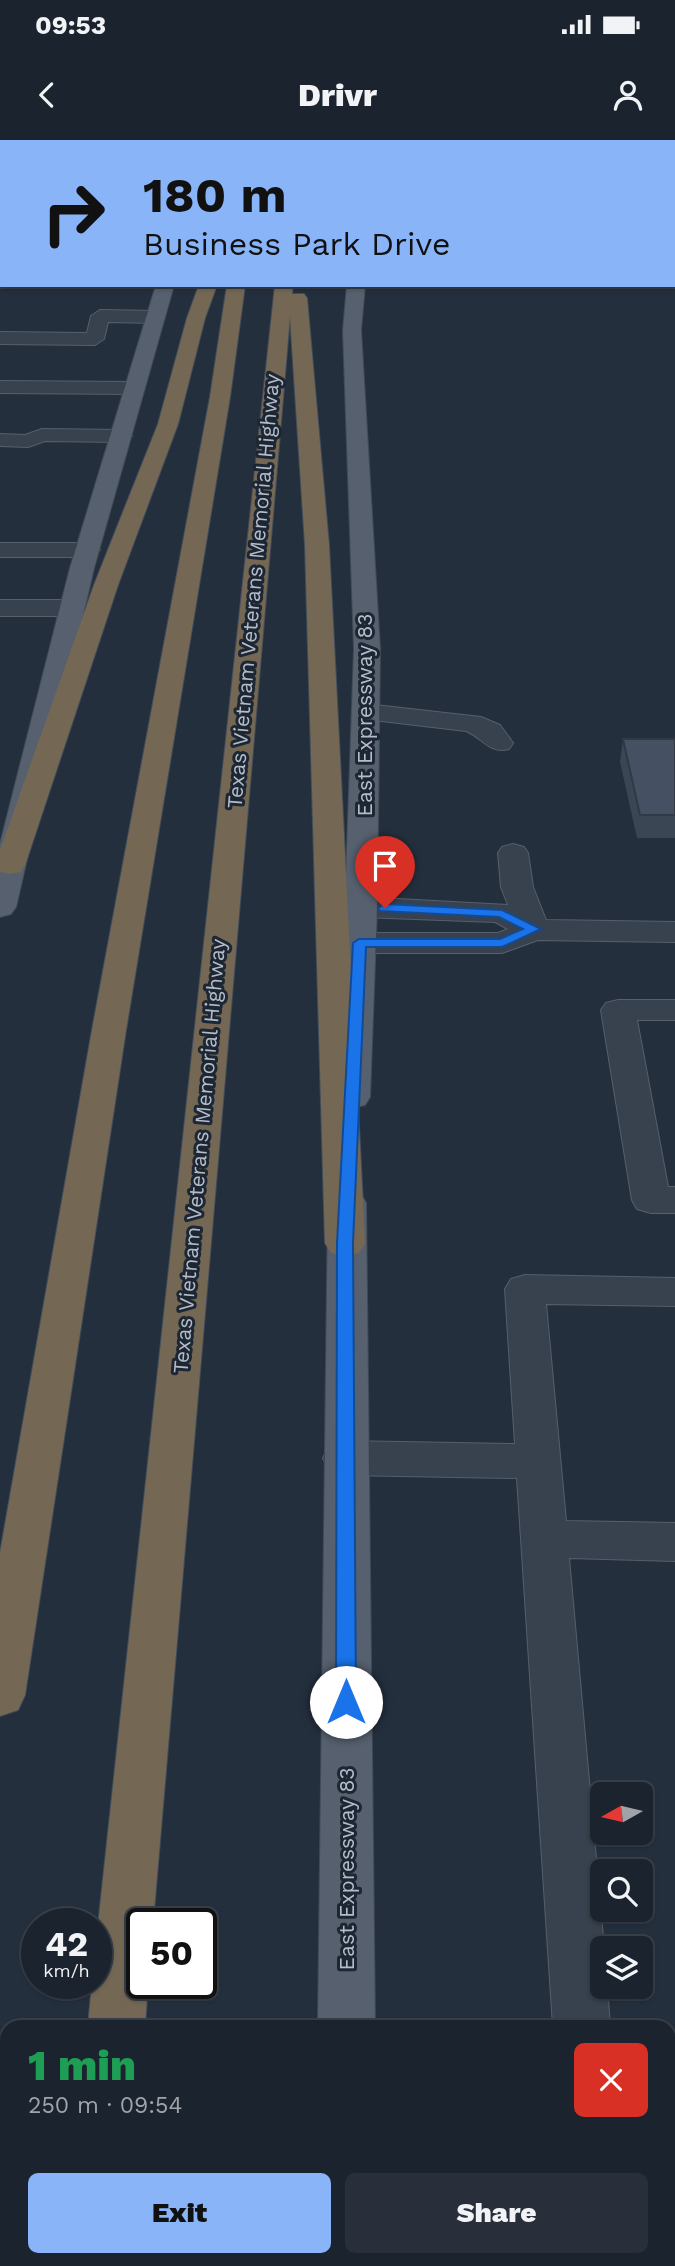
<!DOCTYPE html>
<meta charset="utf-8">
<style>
:root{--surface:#1b232e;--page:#282f3a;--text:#f1f3f6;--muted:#a0a4aa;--line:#39404a;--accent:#8ab4f8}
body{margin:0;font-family:"Work Sans",sans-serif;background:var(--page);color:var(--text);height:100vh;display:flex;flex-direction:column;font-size:26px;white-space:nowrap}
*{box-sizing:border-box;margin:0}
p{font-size:23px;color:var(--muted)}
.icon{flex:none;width:38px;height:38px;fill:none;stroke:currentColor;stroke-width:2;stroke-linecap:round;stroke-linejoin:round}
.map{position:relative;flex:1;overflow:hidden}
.sheet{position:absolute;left:0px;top:1880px;width:676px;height:247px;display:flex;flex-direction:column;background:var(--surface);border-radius:21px 21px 0 0;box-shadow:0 2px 5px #0004,0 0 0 2px var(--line)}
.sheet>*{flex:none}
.guide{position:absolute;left:0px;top:0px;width:676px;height:147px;box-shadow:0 2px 5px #0004,0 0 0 2px var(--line);background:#8ab4f8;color:#111;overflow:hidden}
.needle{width:46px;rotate:262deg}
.tools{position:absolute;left:590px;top:1642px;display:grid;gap:14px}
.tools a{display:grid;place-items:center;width:63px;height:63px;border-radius:10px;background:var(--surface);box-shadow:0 2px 5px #0004,0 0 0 2px var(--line);font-size:35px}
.speed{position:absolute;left:21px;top:1768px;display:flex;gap:14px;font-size:35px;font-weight:700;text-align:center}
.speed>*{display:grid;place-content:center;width:91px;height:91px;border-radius:50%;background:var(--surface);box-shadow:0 2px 5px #0004,0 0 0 2px var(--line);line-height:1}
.speed small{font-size:18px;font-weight:400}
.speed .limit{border:4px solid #111;border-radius:10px;background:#fff;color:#111}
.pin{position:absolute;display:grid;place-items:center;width:60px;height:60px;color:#fff;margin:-72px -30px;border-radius:50% 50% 50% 0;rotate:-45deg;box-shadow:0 0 7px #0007}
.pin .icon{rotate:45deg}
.me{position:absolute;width:77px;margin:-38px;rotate:0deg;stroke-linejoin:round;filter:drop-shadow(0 0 5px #0008)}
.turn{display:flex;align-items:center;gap:24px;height:147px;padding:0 28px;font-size:32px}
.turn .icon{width:91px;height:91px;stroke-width:2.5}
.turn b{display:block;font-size:49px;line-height:60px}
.round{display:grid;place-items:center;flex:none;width:74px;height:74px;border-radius:10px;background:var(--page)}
.head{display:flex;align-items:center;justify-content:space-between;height:119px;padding:0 28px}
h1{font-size:42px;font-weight:800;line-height:52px;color:#1e9e55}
.action{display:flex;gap:14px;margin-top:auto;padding:14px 28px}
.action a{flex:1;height:80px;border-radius:10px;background:var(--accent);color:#111;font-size:28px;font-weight:800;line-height:80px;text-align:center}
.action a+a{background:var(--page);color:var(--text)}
.status{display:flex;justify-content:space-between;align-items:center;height:49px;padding:0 35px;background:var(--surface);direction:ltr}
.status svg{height:19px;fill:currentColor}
header{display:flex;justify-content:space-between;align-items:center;height:91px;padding:0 28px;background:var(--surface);font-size:32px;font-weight:800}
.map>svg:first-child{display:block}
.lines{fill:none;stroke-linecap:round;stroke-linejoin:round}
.minor-casing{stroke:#565f6c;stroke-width:2}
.major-casing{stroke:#414a57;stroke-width:2}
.highway-casing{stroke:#434c59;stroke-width:2}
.minor{fill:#38414e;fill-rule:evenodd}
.major{fill:#56606e;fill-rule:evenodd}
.highway{fill:#746855;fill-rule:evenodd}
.wall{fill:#3b4654}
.building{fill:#455162;stroke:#303945;stroke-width:2}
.route{fill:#1a73e8;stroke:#114b97;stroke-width:2}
.labels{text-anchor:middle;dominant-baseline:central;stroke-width:6;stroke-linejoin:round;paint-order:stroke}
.street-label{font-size:21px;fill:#b4bcc9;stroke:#1d2633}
</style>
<div class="status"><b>09:53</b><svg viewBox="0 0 49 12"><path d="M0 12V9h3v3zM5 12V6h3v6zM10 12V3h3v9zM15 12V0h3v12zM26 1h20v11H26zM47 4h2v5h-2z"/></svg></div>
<header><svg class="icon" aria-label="back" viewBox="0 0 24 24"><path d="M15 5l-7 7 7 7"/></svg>Drivr<svg class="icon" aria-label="person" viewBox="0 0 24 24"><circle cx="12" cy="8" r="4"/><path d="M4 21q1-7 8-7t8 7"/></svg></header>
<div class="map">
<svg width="675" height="2126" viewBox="0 0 675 2126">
<rect width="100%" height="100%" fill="#242f3e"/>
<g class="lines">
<!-- minor casing -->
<g class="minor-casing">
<g id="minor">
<polygon points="15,0 29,0 14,2"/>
<polygon points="49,0 63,0 48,2"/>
<polygon points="149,0 163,0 148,2"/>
<polygon points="517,0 531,0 532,2 518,2"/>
<polygon points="562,0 578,0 561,2"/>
<rect x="0" y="108" width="2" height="10"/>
<polygon points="100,170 156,171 165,177 156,183 108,182 104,199 95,205 0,204 0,192 87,193 91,176"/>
<polygon points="0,241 135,242 142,244 145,248 142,252 135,254 0,253"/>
<polygon points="42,289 121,290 128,292 132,296 128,300 121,302 45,301 28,307 0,306 0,294 25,295"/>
<polygon points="0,403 88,403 96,405 100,410 96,415 88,417 0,417"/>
<polygon points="0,460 73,460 82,463 86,468 82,473 73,476 0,476"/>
<path d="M366,564L481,577L500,585L513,603L509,609C489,614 483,598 466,591L356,578L352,572L356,566Z"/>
<polygon points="513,704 524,707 528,713 533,747 546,780 675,782 675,802 538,800 502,813 359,813 347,810 343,803 347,796 359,793 498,793 508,789 495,782 361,777 350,774 345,767 350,760 361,757 508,765 501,747 498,713 502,707"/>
<polygon points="618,860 675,860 675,880 637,880 668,1047 675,1047 675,1073 651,1073 637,1069 632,1060 601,870 606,863"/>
<polygon points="525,1135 675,1138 675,1166 546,1164 566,1381 675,1383 675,1421 569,1418 604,1808 602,1846 607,1846 610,1886 553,1886 517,1338 345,1335 329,1330 323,1318 329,1306 345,1301 515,1304 505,1149 511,1139"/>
<rect x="668" y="1945" width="7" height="60"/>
</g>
</g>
<!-- major casing -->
<g class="major-casing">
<g id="major">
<polygon points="211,0 225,0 226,2 212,2"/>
<polygon points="345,0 359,0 344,2"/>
<polygon points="156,145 174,145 94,428 16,767 11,774 0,777 0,704 70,428"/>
<polygon points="347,145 365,145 361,190 380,509 377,767 370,957 365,965 352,968 339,965 334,957 345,767 354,509 343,190"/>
<polygon points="347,1050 361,1054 366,1063 375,1886 318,1886 328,1063 333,1054"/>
<rect x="316" y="2119" width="62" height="7"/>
</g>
</g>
<!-- highway casing -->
<g class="highway-casing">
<g id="highway">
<rect x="250" y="0" width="14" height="2"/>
<rect x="289" y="0" width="14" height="2"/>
<polygon points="0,25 2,25 0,35"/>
<rect x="674" y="49" width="1" height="10"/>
<rect x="0" y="52" width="2" height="10"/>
<polygon points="199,145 217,145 205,178 178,284 118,445 25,725 21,732 10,734 0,732 0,710 94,445 158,284 187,178"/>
<polygon points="227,145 245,145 230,257 126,890 25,1555 18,1570 0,1576 0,1413 92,890 210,257"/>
<polygon points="275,145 293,145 292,154 304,154 307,158 329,405 365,1103 359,1113 345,1116 331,1113 325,1103 305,405 290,176 153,1783 142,1783 142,1843 148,1843 145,1886 88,1886 92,1843 96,1843 96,1804"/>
<polygon points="61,2119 123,2119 122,2126 60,2126"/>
</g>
</g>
<!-- minor -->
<use href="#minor" class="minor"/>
<!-- major -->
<use href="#major" class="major"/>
<!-- highway -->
<use href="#highway" class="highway"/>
</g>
<!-- wall -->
<g class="wall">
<rect x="0" y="73" width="2" height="33"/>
<polygon points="623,599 675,599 675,698 637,698 620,622"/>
</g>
<!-- building -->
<g class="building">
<rect x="0" y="73" width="2" height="21"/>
<polygon points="623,599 675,599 675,675 640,675"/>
</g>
<!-- route -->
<polygon class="route" points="385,764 502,770 541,789 502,807 366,807 353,1103 356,1562 353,1568 346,1570 339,1568 336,1562 337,1103 353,803 359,799 500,799 523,789 499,777 380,771 378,768"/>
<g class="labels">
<!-- street labels -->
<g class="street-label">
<text transform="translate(253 451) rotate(-85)">Texas Vietnam Veterans Memorial Highway</text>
<text transform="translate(364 575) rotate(-90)">East Expressway 83</text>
<text transform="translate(199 1016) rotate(-85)">Texas Vietnam Veterans Memorial Highway</text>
<text transform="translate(346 1729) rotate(-90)">East Expressway 83</text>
</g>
</g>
</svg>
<div class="tools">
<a><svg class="needle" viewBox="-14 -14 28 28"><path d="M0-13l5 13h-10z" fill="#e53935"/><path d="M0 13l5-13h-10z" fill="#a0a4aa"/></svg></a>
<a><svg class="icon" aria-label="search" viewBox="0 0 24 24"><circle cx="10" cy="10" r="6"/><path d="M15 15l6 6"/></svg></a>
<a><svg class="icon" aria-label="layers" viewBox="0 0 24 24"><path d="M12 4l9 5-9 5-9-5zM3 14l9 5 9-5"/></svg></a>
</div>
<div class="speed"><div>42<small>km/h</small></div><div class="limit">50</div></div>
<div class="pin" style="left:385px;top:768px;background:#d93025"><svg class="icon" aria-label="arrive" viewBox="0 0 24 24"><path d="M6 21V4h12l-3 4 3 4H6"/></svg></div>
<svg class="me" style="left:346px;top:1562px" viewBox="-20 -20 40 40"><circle r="19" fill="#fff"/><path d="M0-13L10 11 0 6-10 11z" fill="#1a73e8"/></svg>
<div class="guide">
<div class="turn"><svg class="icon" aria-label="right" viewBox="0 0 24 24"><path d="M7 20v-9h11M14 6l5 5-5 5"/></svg><div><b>180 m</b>Business Park Drive</div></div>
</div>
<section class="sheet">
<div class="head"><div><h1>1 min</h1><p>250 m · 09:54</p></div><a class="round" style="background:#d93025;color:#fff"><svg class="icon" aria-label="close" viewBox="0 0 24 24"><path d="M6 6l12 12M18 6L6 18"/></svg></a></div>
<div class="action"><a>Exit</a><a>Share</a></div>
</section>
</div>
